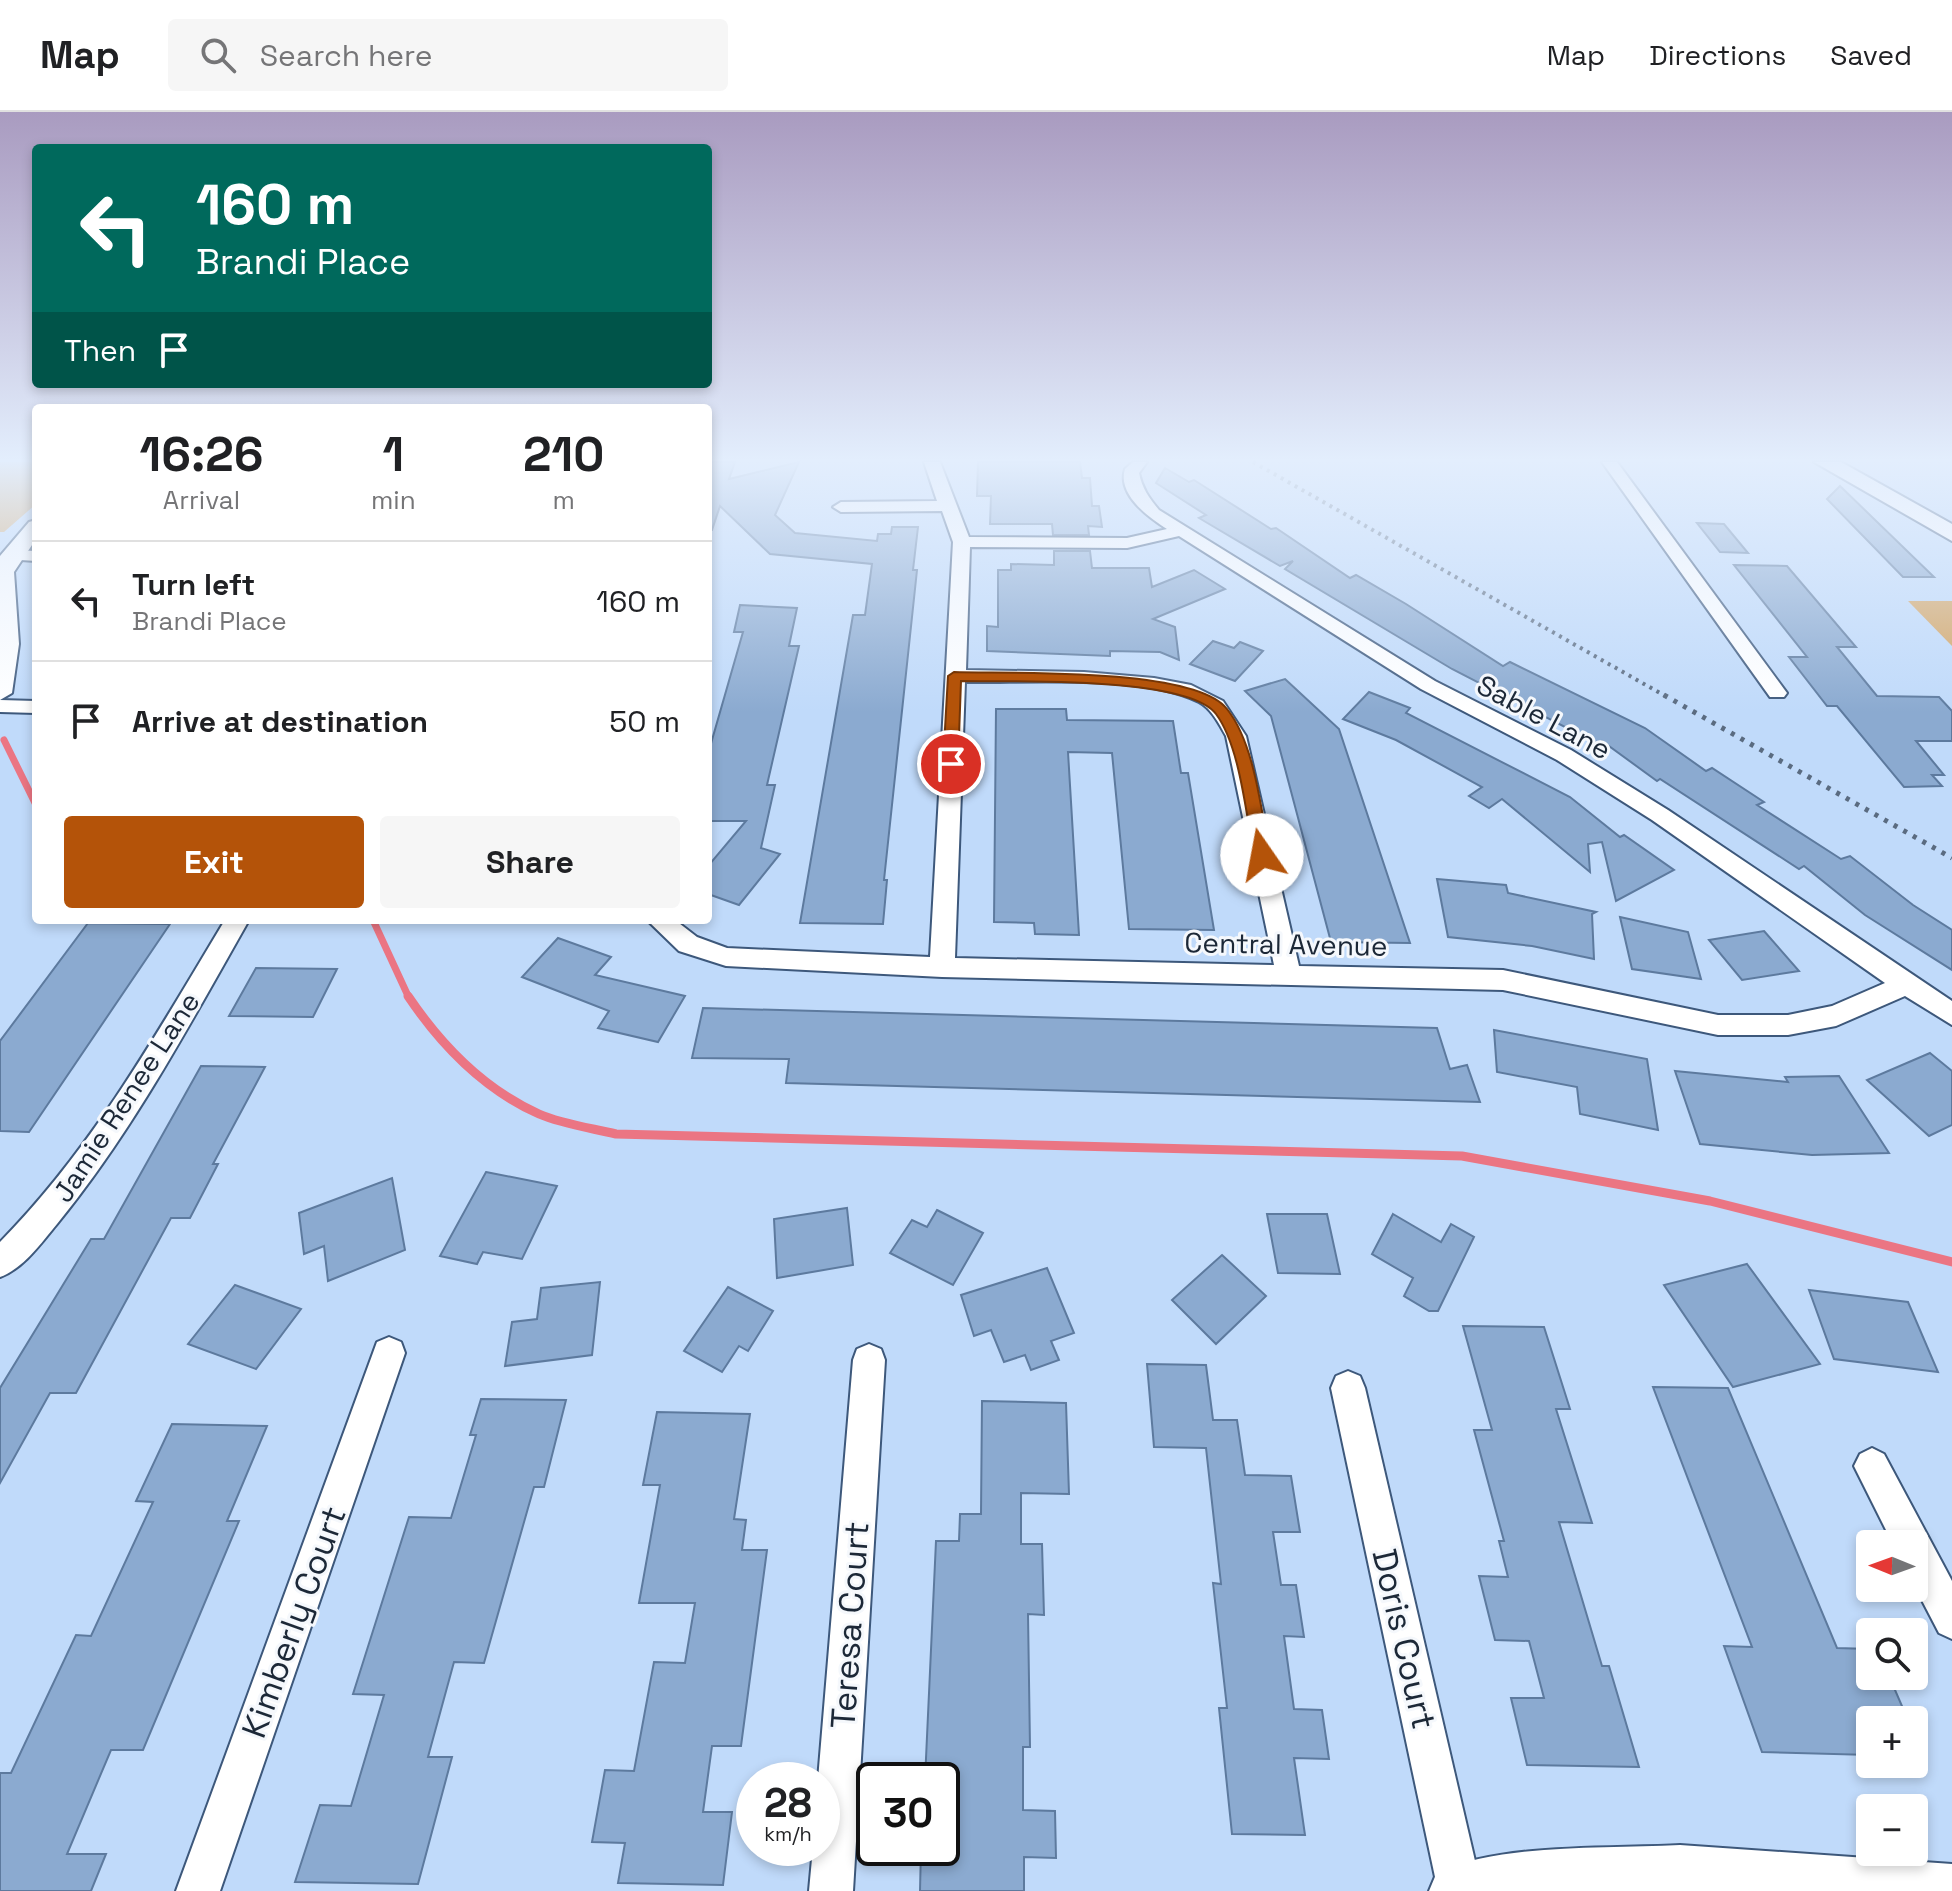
<!DOCTYPE html>
<meta charset="utf-8">
<style>
:root{--surface:#fff;--page:#f6f6f6;--text:#202124;--muted:#757577;--line:#e0e0e0;--accent:#b45309}
body{margin:0;font-family:"Space Grotesk",sans-serif;background:var(--page);color:var(--text);height:100vh;display:flex;flex-direction:column;font-size:30px;white-space:nowrap}
*{box-sizing:border-box;margin:0}
p{font-size:26px;color:var(--muted)}
.icon{flex:none;width:44px;height:44px;fill:none;stroke:currentColor;stroke-width:2;stroke-linecap:round;stroke-linejoin:round}
.map{position:relative;flex:1;overflow:hidden}
.panel{position:absolute;left:32px;top:292px;width:680px;height:520px;display:flex;flex-direction:column;background:var(--surface);border-radius:8px;box-shadow:0 4px 12px #0003}
.panel>*{flex:none}
.banner{position:absolute;left:32px;top:32px;width:680px;height:244px;border-radius:8px;box-shadow:0 4px 12px #0003;background:#00695c;color:#fff;overflow:hidden}
.needle{width:52px;rotate:271deg}
.buttons{position:absolute;left:1856px;top:1418px;display:grid;gap:16px}
.buttons a{display:grid;place-items:center;width:72px;height:72px;border-radius:8px;background:var(--surface);box-shadow:0 4px 12px #0003;font-size:40px}
.speed{position:absolute;left:736px;top:1650px;display:flex;gap:16px;font-size:40px;font-weight:700;text-align:center}
.speed>*{display:grid;place-content:center;width:104px;height:104px;border-radius:50%;background:var(--surface);box-shadow:0 4px 12px #0003;line-height:1}
.speed small{font-size:20px;font-weight:400}
.speed .limit{border:4px solid #111;border-radius:12px;background:#fff;color:#111}
.pin{position:absolute;display:grid;place-items:center;width:68px;height:68px;color:#fff;margin:-34px;border:4px solid #fff;border-radius:50%;box-shadow:0 2px 8px #0007}
.me{position:absolute;width:88px;margin:-44px;rotate:348deg;stroke-linejoin:round;filter:drop-shadow(0 0 6px #0008)}
.turn{display:flex;align-items:center;gap:28px;height:168px;padding:0 32px;font-size:36px}
.turn .icon{width:104px;height:104px;stroke-width:2.5}
.turn b{display:block;font-size:56px;line-height:68px}
.then{display:flex;align-items:center;height:76px;padding:0 32px;background:#0003;gap:16px;font-size:30px}
.eta{display:flex;justify-content:space-evenly;align-items:center;height:136px;text-align:center}
.eta b{font-size:48px;font-weight:700;line-height:56px}
.action{display:flex;gap:16px;margin-top:auto;padding:16px 32px}
.action a{flex:1;height:92px;border-radius:8px;background:var(--accent);color:#fff;font-size:32px;font-weight:700;line-height:92px;text-align:center}
.action a+a{background:var(--page);color:var(--text)}
ul{padding:0;list-style:none}
li{display:flex;align-items:center;gap:24px;height:120px;padding:0 32px;border-top:2px solid var(--line)}
li div{flex:1}
li b{display:block;font-size:30px}
li em{font-style:normal}
header{display:flex;align-items:center;gap:48px;box-sizing:border-box;height:112px;padding:0 40px;background:var(--surface);border-bottom:2px solid var(--line)}
header strong{font-size:38px}
nav{display:flex;gap:44px;margin-inline-start:auto;font-size:28px}
.search{width:560px;height:72px;background:var(--page);display:flex;align-items:center;gap:20px;box-sizing:border-box;padding:0 28px;border-radius:8px;color:var(--muted);font-size:30px}
.map>svg:first-child{display:block}
.green{fill:#d4a462}
.lines{fill:none;stroke-linecap:round;stroke-linejoin:round}
.stream-far1{stroke:#eb7583;stroke-width:7}
.stream{stroke:#eb7583;stroke-width:9}
.building{fill:#8baad0;stroke:#5d7a9e;stroke-width:2}
.minor-casing{stroke:#3d587b;stroke-width:4}
.tertiary-casing{stroke:#3d587b;stroke-width:4}
.secondary-casing{stroke:#3d587b;stroke-width:4}
.minor{fill:#fff;fill-rule:evenodd}
.tertiary{fill:#fff;fill-rule:evenodd}
.secondary{fill:#fff;fill-rule:evenodd}
.rail-far1{stroke:#5a6b80;stroke-width:4;stroke-dasharray:3 5;stroke-linecap:butt}
.rail{stroke:#5a6b80;stroke-width:5;stroke-dasharray:4 7;stroke-linecap:butt}
.route{fill:#b45309;stroke:#753606;stroke-width:2}
.labels{text-anchor:middle;dominant-baseline:central;stroke-width:6;stroke-linejoin:round;paint-order:stroke}
.street-label{font-size:28px;fill:#1c2837;stroke:#f5f8fc}
.near-street-label{font-size:34px;fill:#1c2837;stroke:#f5f8fc}
</style>
<header>
<strong>Map</strong>
<div class="search"><svg class="icon" aria-label="search" viewBox="0 0 24 24"><circle cx="10" cy="10" r="6"/><path d="M15 15l6 6"/></svg>Search here</div>
<nav><a>Map</a><a>Directions</a><a>Saved</a></nav>
</header>
<div class="map">
<svg width="1952" height="1779" viewBox="0 0 1952 1779">
<rect width="100%" height="100%" fill="#c0dafa"/>
<!-- green -->
<g class="green">
<polygon points="0,350 36,350 36,392 4,420 0,420"/>
<polygon points="1908,489 1952,489 1952,534"/>
</g>
<g class="lines">
<!-- stream-far1 -->
<g class="stream-far1">
<polyline points="4,628 36,693"/>
<polyline points="373,808 409,886"/>
</g>
<!-- stream -->
<path class="stream" d="M408,884C441,933 483,977 539,1002C562,1012 591,1016 616,1022L1462,1044L1710,1089L1952,1150"/>
</g>
<!-- building -->
<g class="building">
<polygon points="708,350 735,350 729,367 799,350 775,403 795,421 877,429 878,422 891,422 892,415 918,415 913,458 917,458 884,768 887,768 883,812 800,811 853,503 865,503 872,452 770,442 720,394 712,418 708,418"/>
<polygon points="978,350 1080,350 1082,366 1090,366 1092,394 1099,394 1102,415 1088,414 1089,423 1053,423 1052,412 990,412 991,384 977,384"/>
<polygon points="1165,356 1189,370 1194,368 1271,417 1276,416 1350,466 1356,463 1406,492 1503,554 1510,550 1645,616 1706,659 1712,656 1764,690 1757,693 1841,747 1850,744 1913,793 1952,818 1952,858 1865,803 1804,754 1799,757 1660,667 1657,669 1602,629 1598,632 1452,557 1285,457 1293,449 1280,454 1199,406 1206,403 1156,371"/>
<polygon points="1840,374 1934,465 1903,465 1827,387"/>
<polygon points="1697,411 1724,412 1748,441 1720,440"/>
<polygon points="1054,439 1090,439 1092,456 1149,456 1152,475 1194,458 1225,477 1153,507 1175,515 1179,548 1160,540 1110,539 1110,544 987,539 987,514 998,515 998,458 1011,458 1011,452 1054,453"/>
<polygon points="1734,453 1787,454 1856,535 1837,535 1877,584 1939,585 1952,599 1952,629 1916,629 1944,663 1932,663 1942,674 1904,675 1837,594 1827,594 1789,545 1807,545"/>
<polygon points="740,493 797,496 789,534 799,534 767,673 775,673 761,736 780,742 739,793 708,782 708,754 746,709 708,709 708,642 743,520 734,520"/>
<polygon points="1213,529 1234,536 1240,530 1263,539 1235,569 1190,552"/>
<polygon points="1285,567 1339,617 1410,831 1331,830 1271,604 1245,579"/>
<polygon points="1369,580 1410,596 1406,601 1570,685 1620,725 1624,723 1674,758 1616,789 1602,730 1588,732 1590,760 1502,687 1489,696 1469,684 1482,675 1396,628 1343,607"/>
<polygon points="996,597 1066,597 1067,608 1173,609 1181,661 1188,661 1214,818 1129,817 1112,641 1068,640 1079,823 1035,822 1034,811 994,810"/>
<polygon points="1437,767 1506,773 1508,781 1596,800 1592,802 1594,847 1532,834 1448,825"/>
<polygon points="1620,805 1688,820 1701,867 1632,857"/>
<polygon points="88,811 170,812 29,1020 0,1019 0,929"/>
<polygon points="1764,819 1799,859 1742,868 1709,828"/>
<polygon points="558,826 611,845 595,863 685,884 658,930 598,916 609,899 522,865"/>
<polygon points="256,856 337,857 313,905 229,904"/>
<polygon points="703,896 1437,916 1450,957 1467,953 1480,990 786,971 789,947 692,946"/>
<polygon points="1494,918 1647,947 1658,1018 1580,1002 1577,975 1497,960"/>
<polygon points="1930,941 1952,959 1952,1013 1929,1024 1867,968"/>
<polygon points="201,954 265,955 213,1052 218,1052 190,1106 171,1106 76,1281 50,1281 0,1371 0,1276 91,1127 104,1127"/>
<polygon points="1675,959 1788,970 1785,965 1839,964 1889,1041 1812,1043 1700,1032"/>
<polygon points="486,1060 557,1074 522,1147 483,1140 477,1152 440,1144"/>
<polygon points="392,1066 405,1138 328,1169 324,1134 304,1142 299,1101"/>
<polygon points="847,1096 853,1153 777,1166 774,1107"/>
<polygon points="937,1098 983,1121 953,1173 890,1141 912,1108 927,1115"/>
<polygon points="1267,1102 1327,1102 1340,1162 1278,1161"/>
<polygon points="1393,1102 1441,1130 1451,1112 1474,1125 1438,1199 1429,1199 1404,1184 1413,1166 1372,1142"/>
<polygon points="1222,1143 1266,1184 1216,1232 1172,1188"/>
<polygon points="1747,1152 1820,1252 1733,1275 1664,1173"/>
<polygon points="1047,1156 1074,1221 1051,1229 1059,1248 1031,1258 1025,1243 1004,1250 991,1218 974,1224 961,1183"/>
<polygon points="600,1170 592,1243 505,1254 512,1210 537,1207 541,1176"/>
<polygon points="235,1173 301,1197 256,1257 188,1232"/>
<polygon points="728,1175 773,1199 748,1239 739,1234 722,1260 684,1239"/>
<polygon points="1809,1178 1908,1190 1938,1260 1834,1247"/>
<polygon points="1463,1214 1544,1215 1570,1297 1556,1297 1592,1411 1559,1410 1602,1554 1609,1554 1639,1655 1527,1653 1511,1586 1544,1586 1529,1529 1495,1528 1479,1464 1508,1465 1499,1429 1504,1429 1474,1318 1492,1318"/>
<polygon points="1147,1252 1206,1253 1213,1308 1237,1308 1245,1363 1291,1364 1300,1420 1273,1420 1281,1473 1296,1473 1304,1525 1284,1524 1294,1597 1322,1598 1329,1647 1294,1646 1305,1723 1232,1722 1219,1596 1227,1596 1213,1471 1221,1472 1206,1336 1154,1335"/>
<polygon points="1653,1275 1728,1276 1837,1536 1870,1537 1870,1564 1889,1564 1908,1608 1870,1608 1870,1643 1762,1640 1724,1534 1752,1535"/>
<polygon points="481,1287 566,1288 544,1375 534,1375 484,1551 454,1550 428,1645 452,1645 418,1772 295,1770 320,1693 351,1694 384,1583 353,1582 409,1405 451,1406 476,1323 470,1323"/>
<polygon points="982,1289 1066,1291 1069,1382 1021,1381 1021,1432 1042,1432 1044,1503 1028,1502 1030,1635 1023,1635 1023,1698 1055,1699 1056,1746 1024,1745 1024,1779 920,1779 921,1736 942,1736 942,1668 925,1668 936,1429 959,1429 960,1402 981,1402"/>
<polygon points="657,1300 750,1302 734,1407 746,1408 742,1438 767,1438 741,1634 712,1634 703,1700 732,1700 723,1773 618,1771 625,1731 592,1730 605,1658 634,1659 654,1550 685,1551 695,1491 639,1491 660,1373 643,1373"/>
<polygon points="172,1312 267,1314 227,1409 239,1409 143,1638 111,1638 67,1742 106,1742 91,1779 0,1779 0,1661 11,1661 76,1523 91,1524 153,1390 136,1389"/>
</g>
<g class="lines">
<!-- minor casing -->
<g class="minor-casing">
<g id="minor">
<path d="M924,350H940L969,425L1127,426L1167,417C1148,405 1117,382 1125,357L1133,350H1147L1139,361C1142,376 1149,386 1159,398L1435,569L1571,638L1668,698L1952,889V913L1905,884L1836,914L1788,923H1718L1503,878L942,865L726,854L679,839L647,808H675L697,825L727,836L930,845L953,430L942,399L841,400L833,395L841,390L937,389ZM1179,424L1421,577L1557,648L1652,708L1885,871L1832,894L1788,903H1718L1503,858L1299,854L1246,624L1223,589L1191,573L1154,566L1084,560L966,558L970,435L1127,436ZM965,570C1029,571 1144,562 1199,590C1212,597 1219,612 1226,624L1274,853L955,846Z"/>
<polygon points="1602,350 1617,350 1784,577 1787,581 1784,585 1770,585"/>
<polygon points="11,438 36,439 36,449 5,447 2,443"/>
<polygon points="0,588 36,589 36,601 0,600"/>
<path d="M225,808H249C190,912 133,1019 57,1112C42,1130 23,1157 0,1165V1130C93,1036 157,921 225,808Z"/>
<polygon points="389,1225 401,1230 405,1241 220,1779 176,1779 373,1241 377,1230"/>
<polygon points="869,1232 881,1237 885,1248 853,1779 809,1779 813,1736 822,1736 822,1668 818,1668 853,1248 857,1237"/>
<polygon points="1348,1259 1360,1264 1365,1276 1482,1779 1438,1779 1331,1276 1336,1264"/>
<polygon points="1872,1336 1884,1342 1952,1469 1952,1527 1939,1521 1914,1473 1914,1432 1893,1432 1854,1354 1860,1342"/>
</g>
</g>
<!-- tertiary casing -->
<g class="tertiary-casing">
<g id="tertiary">
<polygon points="36,408 36,427 14,460 19,532 12,581 0,588 0,444 29,410"/>
<path d="M1680,1733L1952,1752V1779H1429L1437,1760C1506,1731 1605,1737 1680,1733Z"/>
</g>
</g>
<!-- secondary casing -->
<g class="secondary-casing">
<polygon id="secondary" points="1814,350 1841,350 1952,412 1952,429"/>
</g>
<!-- minor -->
<use href="#minor" class="minor"/>
<!-- tertiary -->
<use href="#tertiary" class="tertiary"/>
<!-- secondary -->
<use href="#secondary" class="secondary"/>
<!-- rail-far1 -->
<polyline class="rail-far1" points="1253,350 1667,585"/>
<!-- rail -->
<polyline class="rail" points="1664,583 1952,746"/>
</g>
<!-- sky -->
<linearGradient id="sky" x2="0" y2="1"><stop stop-color="#a99bc0"/><stop offset="0.58" stop-color="#e3eefd"/><stop offset="1" stop-color="#e3eefd" stop-opacity="0"/></linearGradient>
<rect width="1952" height="600" fill="url(#sky)"/>
<!-- route -->
<path class="route" d="M954,560C1011,562 1194,555 1227,597C1255,632 1261,699 1270,743L1262,748L1254,743C1246,703 1240,634 1216,602C1187,564 1012,570 961,569L958,652L951,656L943,652L948,564Z"/>
<g class="labels">
<!-- street labels -->
<g class="street-label">
<text transform="translate(1544 605) rotate(28)">Sable Lane</text>
<text transform="translate(1286 832) rotate(1)">Central Avenue</text>
<text transform="translate(126 985) rotate(-57)">Jamie Renee Lane</text>
</g>
<!-- near-street labels -->
<g class="near-street-label">
<text transform="translate(294 1510) rotate(-70)">Kimberly Court</text>
<text transform="translate(850 1513) rotate(-86)">Teresa Court</text>
<text transform="translate(1404 1527) rotate(77)">Doris Court</text>
</g>
</g>
</svg>
<div class="buttons">
<a><svg class="needle" viewBox="-14 -14 28 28"><path d="M0-13l5 13h-10z" fill="#e53935"/><path d="M0 13l5-13h-10z" fill="#757577"/></svg></a>
<a><svg class="icon" aria-label="search" viewBox="0 0 24 24"><circle cx="10" cy="10" r="6"/><path d="M15 15l6 6"/></svg></a>
<a>+</a>
<a>−</a>
</div>
<div class="speed"><div>28<small>km/h</small></div><div class="limit">30</div></div>
<div class="pin" style="left:951px;top:652px;background:#d93025"><svg class="icon" aria-label="arrive" viewBox="0 0 24 24"><path d="M6 21V4h12l-3 4 3 4H6"/></svg></div>
<svg class="me" style="left:1262px;top:743px" viewBox="-20 -20 40 40"><circle r="19" fill="#fff"/><path d="M0-13L10 11 0 6-10 11z" fill="#b45309"/></svg>
<div class="banner">
<div class="turn"><svg class="icon" aria-label="left" viewBox="0 0 24 24"><path d="M17 20v-9H6M10 6l-5 5 5 5"/></svg><div><b>160 m</b>Brandi Place</div></div>
<div class="then">Then<svg class="icon" aria-label="arrive" viewBox="0 0 24 24"><path d="M6 21V4h12l-3 4 3 4H6"/></svg></div>
</div>
<section class="panel">
<div class="eta">
<div><b>16:26</b><p>Arrival</p></div>
<div><b>1</b><p>min</p></div>
<div><b>210</b><p>m</p></div>
</div>
<ul>
<li><svg class="icon" aria-label="left" viewBox="0 0 24 24"><path d="M17 20v-9H6M10 6l-5 5 5 5"/></svg><div><b>Turn left</b><p>Brandi Place</p></div><em>160 m</em></li>
<li><svg class="icon" aria-label="arrive" viewBox="0 0 24 24"><path d="M6 21V4h12l-3 4 3 4H6"/></svg><div><b>Arrive at destination</b></div><em>50 m</em></li>
</ul>
<div class="action"><a>Exit</a><a>Share</a></div>
</section>
</div>
